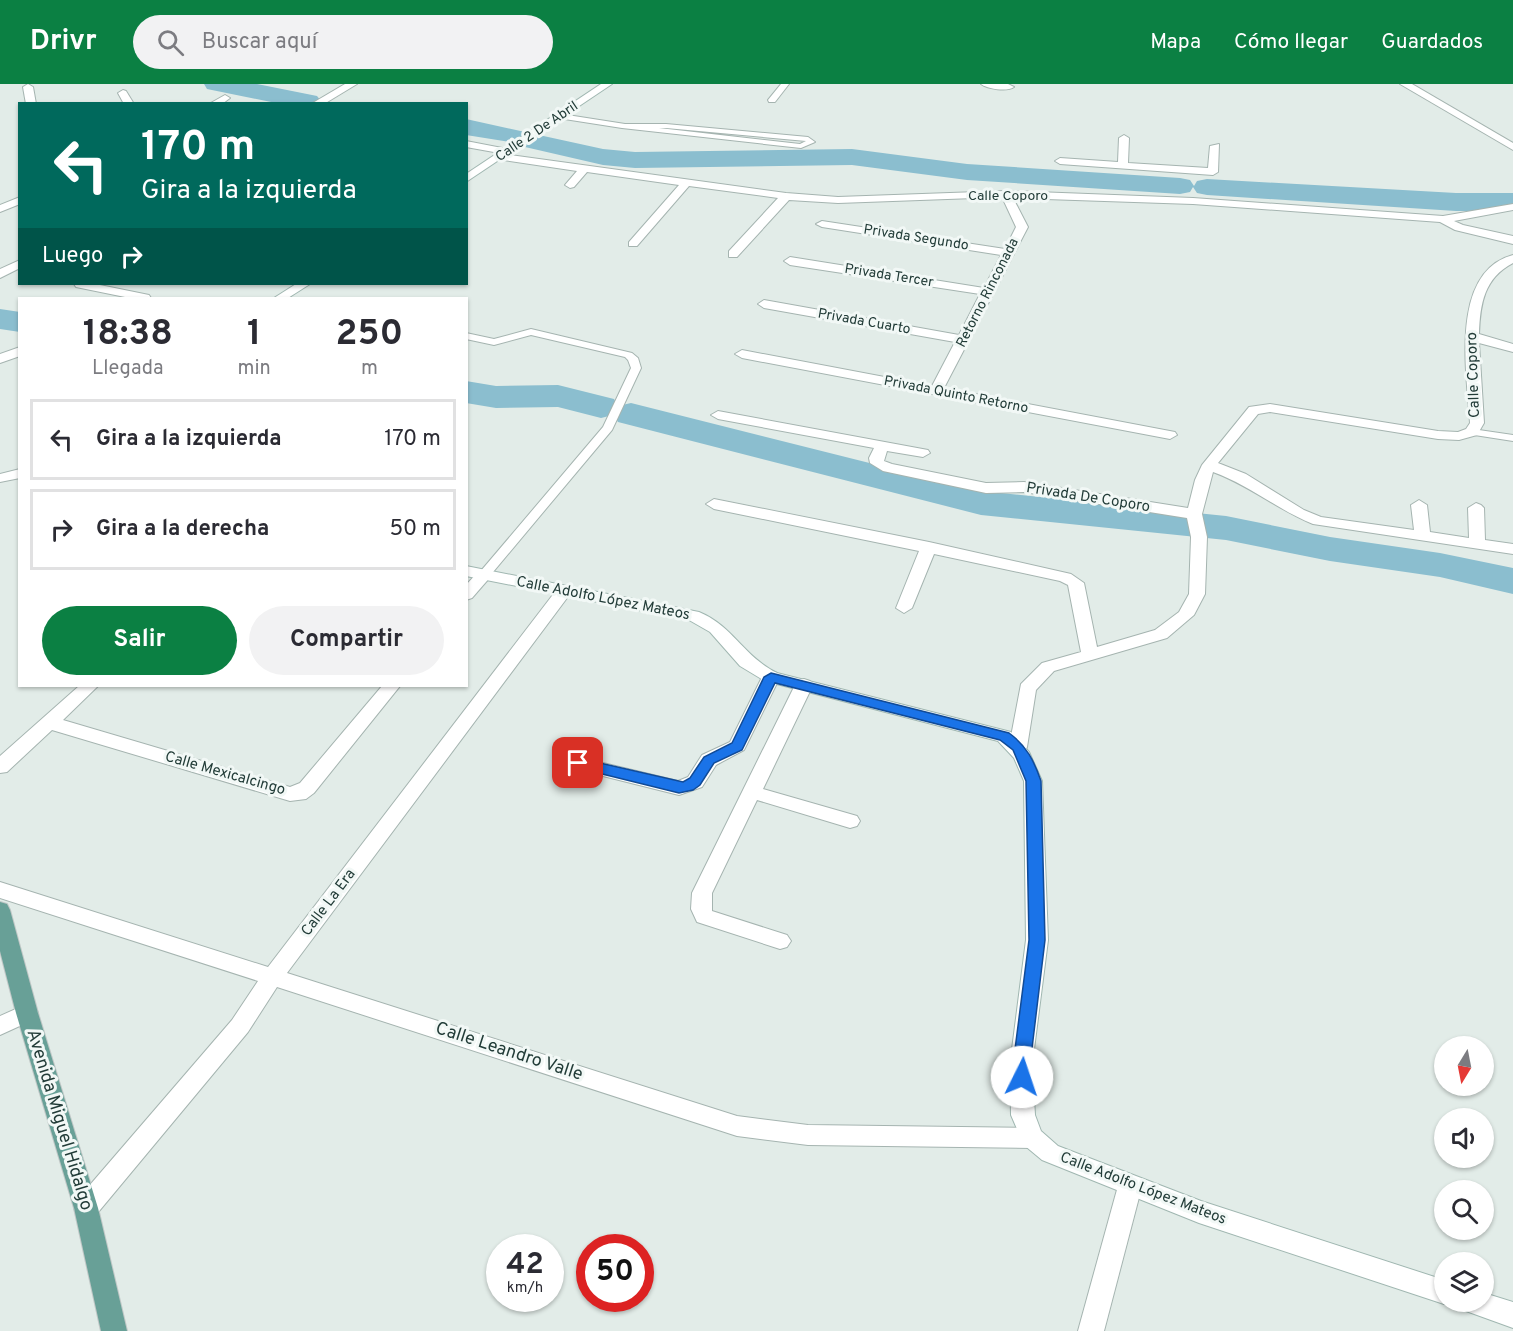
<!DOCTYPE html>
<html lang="es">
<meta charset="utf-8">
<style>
:root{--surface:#fff;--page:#f2f2f3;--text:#2b2b33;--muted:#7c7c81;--line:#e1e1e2;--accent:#0b8043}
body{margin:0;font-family:Overpass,sans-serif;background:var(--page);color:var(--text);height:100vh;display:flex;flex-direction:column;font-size:22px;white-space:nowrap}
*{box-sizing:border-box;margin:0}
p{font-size:20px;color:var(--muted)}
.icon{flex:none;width:33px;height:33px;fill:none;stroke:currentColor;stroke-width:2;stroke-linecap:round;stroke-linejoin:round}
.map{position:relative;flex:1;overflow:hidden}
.side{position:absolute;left:18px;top:213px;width:450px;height:390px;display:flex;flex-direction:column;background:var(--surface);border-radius:0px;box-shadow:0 2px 4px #0004}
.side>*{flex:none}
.banner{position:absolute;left:18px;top:18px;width:450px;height:183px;border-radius:0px;box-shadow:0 2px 4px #0004;background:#00695c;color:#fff;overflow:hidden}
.needle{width:39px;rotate:190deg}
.tools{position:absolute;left:1434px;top:952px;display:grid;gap:12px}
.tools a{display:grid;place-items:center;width:60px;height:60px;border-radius:50%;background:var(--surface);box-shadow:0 2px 4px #0004;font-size:30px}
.speed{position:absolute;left:486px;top:1150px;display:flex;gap:12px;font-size:30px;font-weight:700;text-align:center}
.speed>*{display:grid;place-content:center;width:78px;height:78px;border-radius:50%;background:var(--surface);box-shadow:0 2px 4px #0004;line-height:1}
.speed small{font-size:15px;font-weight:400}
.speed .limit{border:9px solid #d22;background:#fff;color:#111}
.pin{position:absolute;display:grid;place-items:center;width:51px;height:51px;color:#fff;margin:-26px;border-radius:12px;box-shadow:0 3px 9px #0006}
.me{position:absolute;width:66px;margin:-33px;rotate:4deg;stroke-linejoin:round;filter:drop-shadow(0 0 4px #0008)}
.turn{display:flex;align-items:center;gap:21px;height:126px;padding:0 24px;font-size:27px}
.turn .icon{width:78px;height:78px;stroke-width:2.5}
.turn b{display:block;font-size:42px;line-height:51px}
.then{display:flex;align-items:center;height:57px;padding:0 24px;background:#0003;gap:12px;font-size:22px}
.eta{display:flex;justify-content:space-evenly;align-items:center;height:102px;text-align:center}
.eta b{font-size:36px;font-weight:700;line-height:42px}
.button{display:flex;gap:12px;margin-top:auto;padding:12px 24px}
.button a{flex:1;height:69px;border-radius:36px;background:var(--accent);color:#fff;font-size:24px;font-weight:700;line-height:69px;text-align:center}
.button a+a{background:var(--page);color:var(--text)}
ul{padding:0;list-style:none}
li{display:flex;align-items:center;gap:18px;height:81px;margin:0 12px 9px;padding:0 12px;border:3px solid var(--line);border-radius:0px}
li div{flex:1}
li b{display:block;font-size:22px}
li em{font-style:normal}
header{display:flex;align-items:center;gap:36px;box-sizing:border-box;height:84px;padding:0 30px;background:var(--accent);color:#fff}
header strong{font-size:28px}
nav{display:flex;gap:33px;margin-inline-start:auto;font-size:21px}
.search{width:420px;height:54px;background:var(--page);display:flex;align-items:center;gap:15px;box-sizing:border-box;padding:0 21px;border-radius:33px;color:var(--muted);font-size:22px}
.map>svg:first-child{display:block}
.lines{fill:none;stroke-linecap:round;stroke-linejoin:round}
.river{fill:#8bbecf;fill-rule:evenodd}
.lane-casing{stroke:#a5b4b0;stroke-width:2}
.street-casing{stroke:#a5b4b0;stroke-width:2}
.secondary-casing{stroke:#a0b7b1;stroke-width:2}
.primary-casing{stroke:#c1c8c7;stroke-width:2}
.lane{fill:#fff;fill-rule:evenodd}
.street{fill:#fff;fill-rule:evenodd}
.secondary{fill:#fff;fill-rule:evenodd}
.primary{fill:#68a097;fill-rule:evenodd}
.route{fill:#1a73e8;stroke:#114b97;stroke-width:1.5}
.labels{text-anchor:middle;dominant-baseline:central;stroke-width:6;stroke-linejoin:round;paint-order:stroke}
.far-street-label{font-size:14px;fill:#223c38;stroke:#f2f8f6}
.street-label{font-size:15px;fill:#223c38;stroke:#f2f8f6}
.near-street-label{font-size:18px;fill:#223c38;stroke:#f2f8f6}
</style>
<header>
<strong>Drivr</strong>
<div class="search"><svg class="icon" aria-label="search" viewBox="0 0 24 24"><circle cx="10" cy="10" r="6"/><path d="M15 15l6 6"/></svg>Buscar aquí</div>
<nav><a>Mapa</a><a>Cómo llegar</a><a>Guardados</a></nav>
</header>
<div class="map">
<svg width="1513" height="1247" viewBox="0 0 1513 1247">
<rect width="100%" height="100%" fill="#e2ece8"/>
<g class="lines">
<!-- river -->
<g class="river">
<polygon points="204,0 257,0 317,12 321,17 319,20 281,20 207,5"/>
<polygon points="466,35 603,65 635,68 852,65 967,80 1180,94 1190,96 1194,102 1197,97 1207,95 1456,109 1513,109 1513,127 1456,127 1207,111 1197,109 1193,103 1190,108 1180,110 967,96 852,81 635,84 603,81 525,63 523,60 466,51"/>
<polygon points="0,225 20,228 20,248 0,245"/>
<polygon points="466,297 496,302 558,301 614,315 618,322 631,319 981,407 1226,432 1330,453 1440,469 1513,484 1513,510 1440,493 1330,477 1226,456 981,431 618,338 613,331 601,334 558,323 496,324 466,319"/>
</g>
<!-- lane casing -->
<g class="lane-casing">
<g id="lane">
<polygon points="781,0 789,0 775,18 769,18 768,16"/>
<path d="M561,30L625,40H666L808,53L815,58L801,64L622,44L558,34V30ZM659,44H666L806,57L800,60Z"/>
<polygon points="531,245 632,269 638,274 641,284 612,346 488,494 480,494 478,491 480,488 603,343 631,284 628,276 625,273 531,251 494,261 466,255 466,249 494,255"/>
<polygon points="1472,345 1513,351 1513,357 1468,350 1467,348"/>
</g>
</g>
<!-- street casing -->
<g class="street-casing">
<g id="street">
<polygon points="28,0 33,3 36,20 26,20 23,3"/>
<polygon points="345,0 357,0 324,20 311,20"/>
<path d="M981,0H1008L1014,3C1007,8 988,5 981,0Z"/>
<polygon points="1400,0 1412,0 1513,59 1513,66"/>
<polygon points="123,6 126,7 134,20 124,20 118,9"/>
<polygon points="225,11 230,14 222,20 209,20"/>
<polygon points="1124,51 1129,54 1128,79 1208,84 1210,62 1219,60 1218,88 1213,91 1060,80 1055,77 1060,74 1118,78 1119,54"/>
<polygon points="466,57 513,66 514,68 510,71 786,109 838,113 1006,107 1193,114 1443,132 1513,120 1513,126 1454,137 1463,141 1513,152 1513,160 1455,146 1440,138 1193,120 1013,114 1028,143 944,304 1175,348 1177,351 1170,355 742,274 735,270 742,266 932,302 955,258 764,224 758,220 764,216 959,251 980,210 790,181 784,177 790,173 984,204 1001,171 822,143 816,140 822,137 1005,165 1016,143 1002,113 838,119 789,116 737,173 729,173 729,167 778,114 689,102 637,162 629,162 629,158 679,101 587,88 574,103 570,104 565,101 577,87 497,75 497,71 505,70 466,63"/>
<polygon points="20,113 20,120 0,128 0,121"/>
<path d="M1513,171V179C1484,194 1480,220 1479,250L1513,260V268L1479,259L1484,339L1477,351L1459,356L1438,355L1270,328L1258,330L1218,379L1246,390L1304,426L1321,433L1414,446L1411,421L1419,416L1427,421L1430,448L1469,454L1468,424L1476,419L1481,421L1484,424L1485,456L1513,460V470L1313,440C1278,426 1249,401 1213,388L1202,430L1207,453L1205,510L1194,531L1167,554L1054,587L1036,606L1027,663L1025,667L1018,669L1011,667L1009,663L1021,600L1042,579L1081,568L1068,501L1060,497L934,470L912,524L904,529L896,524L919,467L714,425L706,420L714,415L929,458L1071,490L1084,499L1097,563L1155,546L1179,528L1189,510L1191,453L1187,434L1024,408L986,409L883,387L870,379L869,374L874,364L718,335L711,331L718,327L928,366L930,369L923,373L887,367L884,377L892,380L986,399L1024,398L1188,424L1195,396L1202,381L1249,323L1270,320L1438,347L1458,348L1466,345L1470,339C1467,290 1449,188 1513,171Z"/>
<polygon points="20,176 20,184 0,194 0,185"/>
<polygon points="74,200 95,200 149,211 151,214 130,214 76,203"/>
<polygon points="20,263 20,272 0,279 0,270"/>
<polygon points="20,385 20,394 0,398 0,390"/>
<polygon points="484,486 492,491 472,514 466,516 466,501 478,488"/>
<polygon points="564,502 570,504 572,507 570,510 287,889 737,1032 808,1041 1032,1044 1040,1047 1044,1054 1040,1061 1032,1064 808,1061 737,1052 277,903 248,948 95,1132 86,1135 77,1132 74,1124 77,1116 232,936 258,897 0,814 0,798 268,883 558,504"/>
<polygon points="771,587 777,589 780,593 746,662 744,666 716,681 702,703 679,711 571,684 569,679 571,674 578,673 678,697 688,693 702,671 730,658 762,593 765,589"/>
<polygon points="804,595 810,597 813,601 763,705 857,732 860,737 857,742 850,744 757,716 712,809 712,827 787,851 791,857 787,863 780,865 697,838 691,825 692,809 795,601 798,597"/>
<polygon points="79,602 98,602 63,636 290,703 300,699 382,602 400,602 314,709 306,715 290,717 52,646 7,688 0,689 0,672"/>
<polygon points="27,920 35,923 38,929 35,935 0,951 0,932"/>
<polygon points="1130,1091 1139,1094 1142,1102 1104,1247 1078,1247 1118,1102 1121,1094"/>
</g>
</g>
<!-- secondary casing -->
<g class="secondary-casing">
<g id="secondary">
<polygon points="601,0 612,0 466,98 466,90"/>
<polygon points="296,200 310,200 288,214 274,214"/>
<path d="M466,482L699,528C733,542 743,572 777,589L1011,648L1029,668L1042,697L1048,856L1032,981L1035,1031L1041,1047L1058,1062L1201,1117L1444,1196V1218H1450L1444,1220L1199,1139L1042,1076L1024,1061L1011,1031L1010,981L1026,856L1024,697L1014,674L998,657L765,597L740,582L710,548L689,536L466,492Z"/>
<polygon points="1484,1209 1513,1218 1513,1244 1466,1227 1462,1218 1484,1218"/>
</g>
</g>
<!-- primary casing -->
<g class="primary-casing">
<polygon id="primary" points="0,818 7,820 10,826 38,929 98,1124 127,1247 101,1247 74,1124 16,929 0,867"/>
</g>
<!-- lane -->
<use href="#lane" class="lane"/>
<!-- street -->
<use href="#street" class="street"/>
<!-- secondary -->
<use href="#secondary" class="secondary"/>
<!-- primary -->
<use href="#primary" class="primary"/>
</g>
<!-- route -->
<path class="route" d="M771,589L1009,649C1027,662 1034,677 1041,697L1045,856L1030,981V993L1028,999L1022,1001L1015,999L1013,981L1029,856L1026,697L1013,666L1000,656L775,599L742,666L714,679L700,701L693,706L679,709L578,684L571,679L578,674L683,698L690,694L704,673L732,659L764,593Z"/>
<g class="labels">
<!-- far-street labels -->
<g class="far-street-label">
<text transform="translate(537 48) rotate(-34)">Calle 2 De Abril</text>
<text x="1008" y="112">Calle Coporo</text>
<text transform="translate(916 154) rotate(9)">Privada Segundo</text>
<text transform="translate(889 192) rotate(9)">Privada Tercer</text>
<text transform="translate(988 209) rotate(-63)">Retorno Rinconada</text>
<text transform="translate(864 238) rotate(10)">Privada Cuarto</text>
<text transform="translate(956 311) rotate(11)">Privada Quinto Retorno</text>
</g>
<!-- street labels -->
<g class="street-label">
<text transform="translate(1474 291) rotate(-92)">Calle Coporo</text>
<text transform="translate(1088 414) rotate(9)">Privada De Coporo</text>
<text transform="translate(603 515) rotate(11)">Calle Adolfo López Mateos</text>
<text transform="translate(225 690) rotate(16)">Calle Mexicalcingo</text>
<text transform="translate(329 819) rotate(-53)">Calle La Era</text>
<text transform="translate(1143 1105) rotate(21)">Calle Adolfo López Mateos</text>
</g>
<!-- near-street labels -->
<g class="near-street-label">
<text transform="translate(509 968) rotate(18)">Calle Leandro Valle</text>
<text transform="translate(59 1036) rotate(73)">Avenida Miguel Hidalgo</text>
</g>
</g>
</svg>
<div class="tools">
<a><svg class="needle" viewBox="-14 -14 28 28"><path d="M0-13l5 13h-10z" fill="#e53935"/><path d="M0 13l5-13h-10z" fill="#7c7c81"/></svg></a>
<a><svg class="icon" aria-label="sound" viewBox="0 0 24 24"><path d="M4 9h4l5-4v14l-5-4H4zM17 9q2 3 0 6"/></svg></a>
<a><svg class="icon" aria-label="search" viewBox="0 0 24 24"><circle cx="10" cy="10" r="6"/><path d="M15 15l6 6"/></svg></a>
<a><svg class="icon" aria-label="layers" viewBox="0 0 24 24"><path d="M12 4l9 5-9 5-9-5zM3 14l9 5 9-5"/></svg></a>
</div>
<div class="speed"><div>42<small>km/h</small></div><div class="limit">50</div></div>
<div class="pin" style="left:578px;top:679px;background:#d93025"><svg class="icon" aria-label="arrive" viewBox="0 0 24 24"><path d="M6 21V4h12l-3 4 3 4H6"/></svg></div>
<svg class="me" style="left:1022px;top:993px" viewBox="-20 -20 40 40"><circle r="19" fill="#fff"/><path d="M0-13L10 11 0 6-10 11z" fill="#1a73e8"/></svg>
<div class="banner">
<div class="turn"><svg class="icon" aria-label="left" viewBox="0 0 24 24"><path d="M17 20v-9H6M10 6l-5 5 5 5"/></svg><div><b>170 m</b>Gira a la izquierda</div></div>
<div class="then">Luego<svg class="icon" aria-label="right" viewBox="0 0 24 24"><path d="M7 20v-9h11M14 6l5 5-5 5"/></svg></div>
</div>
<section class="side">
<div class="eta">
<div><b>18:38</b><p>Llegada</p></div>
<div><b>1</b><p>min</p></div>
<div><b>250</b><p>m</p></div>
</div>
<ul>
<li><svg class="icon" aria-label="left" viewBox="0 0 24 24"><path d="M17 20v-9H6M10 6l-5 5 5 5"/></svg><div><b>Gira a la izquierda</b></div><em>170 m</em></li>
<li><svg class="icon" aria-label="right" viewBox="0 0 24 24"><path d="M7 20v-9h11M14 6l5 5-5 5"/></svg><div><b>Gira a la derecha</b></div><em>50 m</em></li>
</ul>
<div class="button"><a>Salir</a><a>Compartir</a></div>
</section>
</div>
